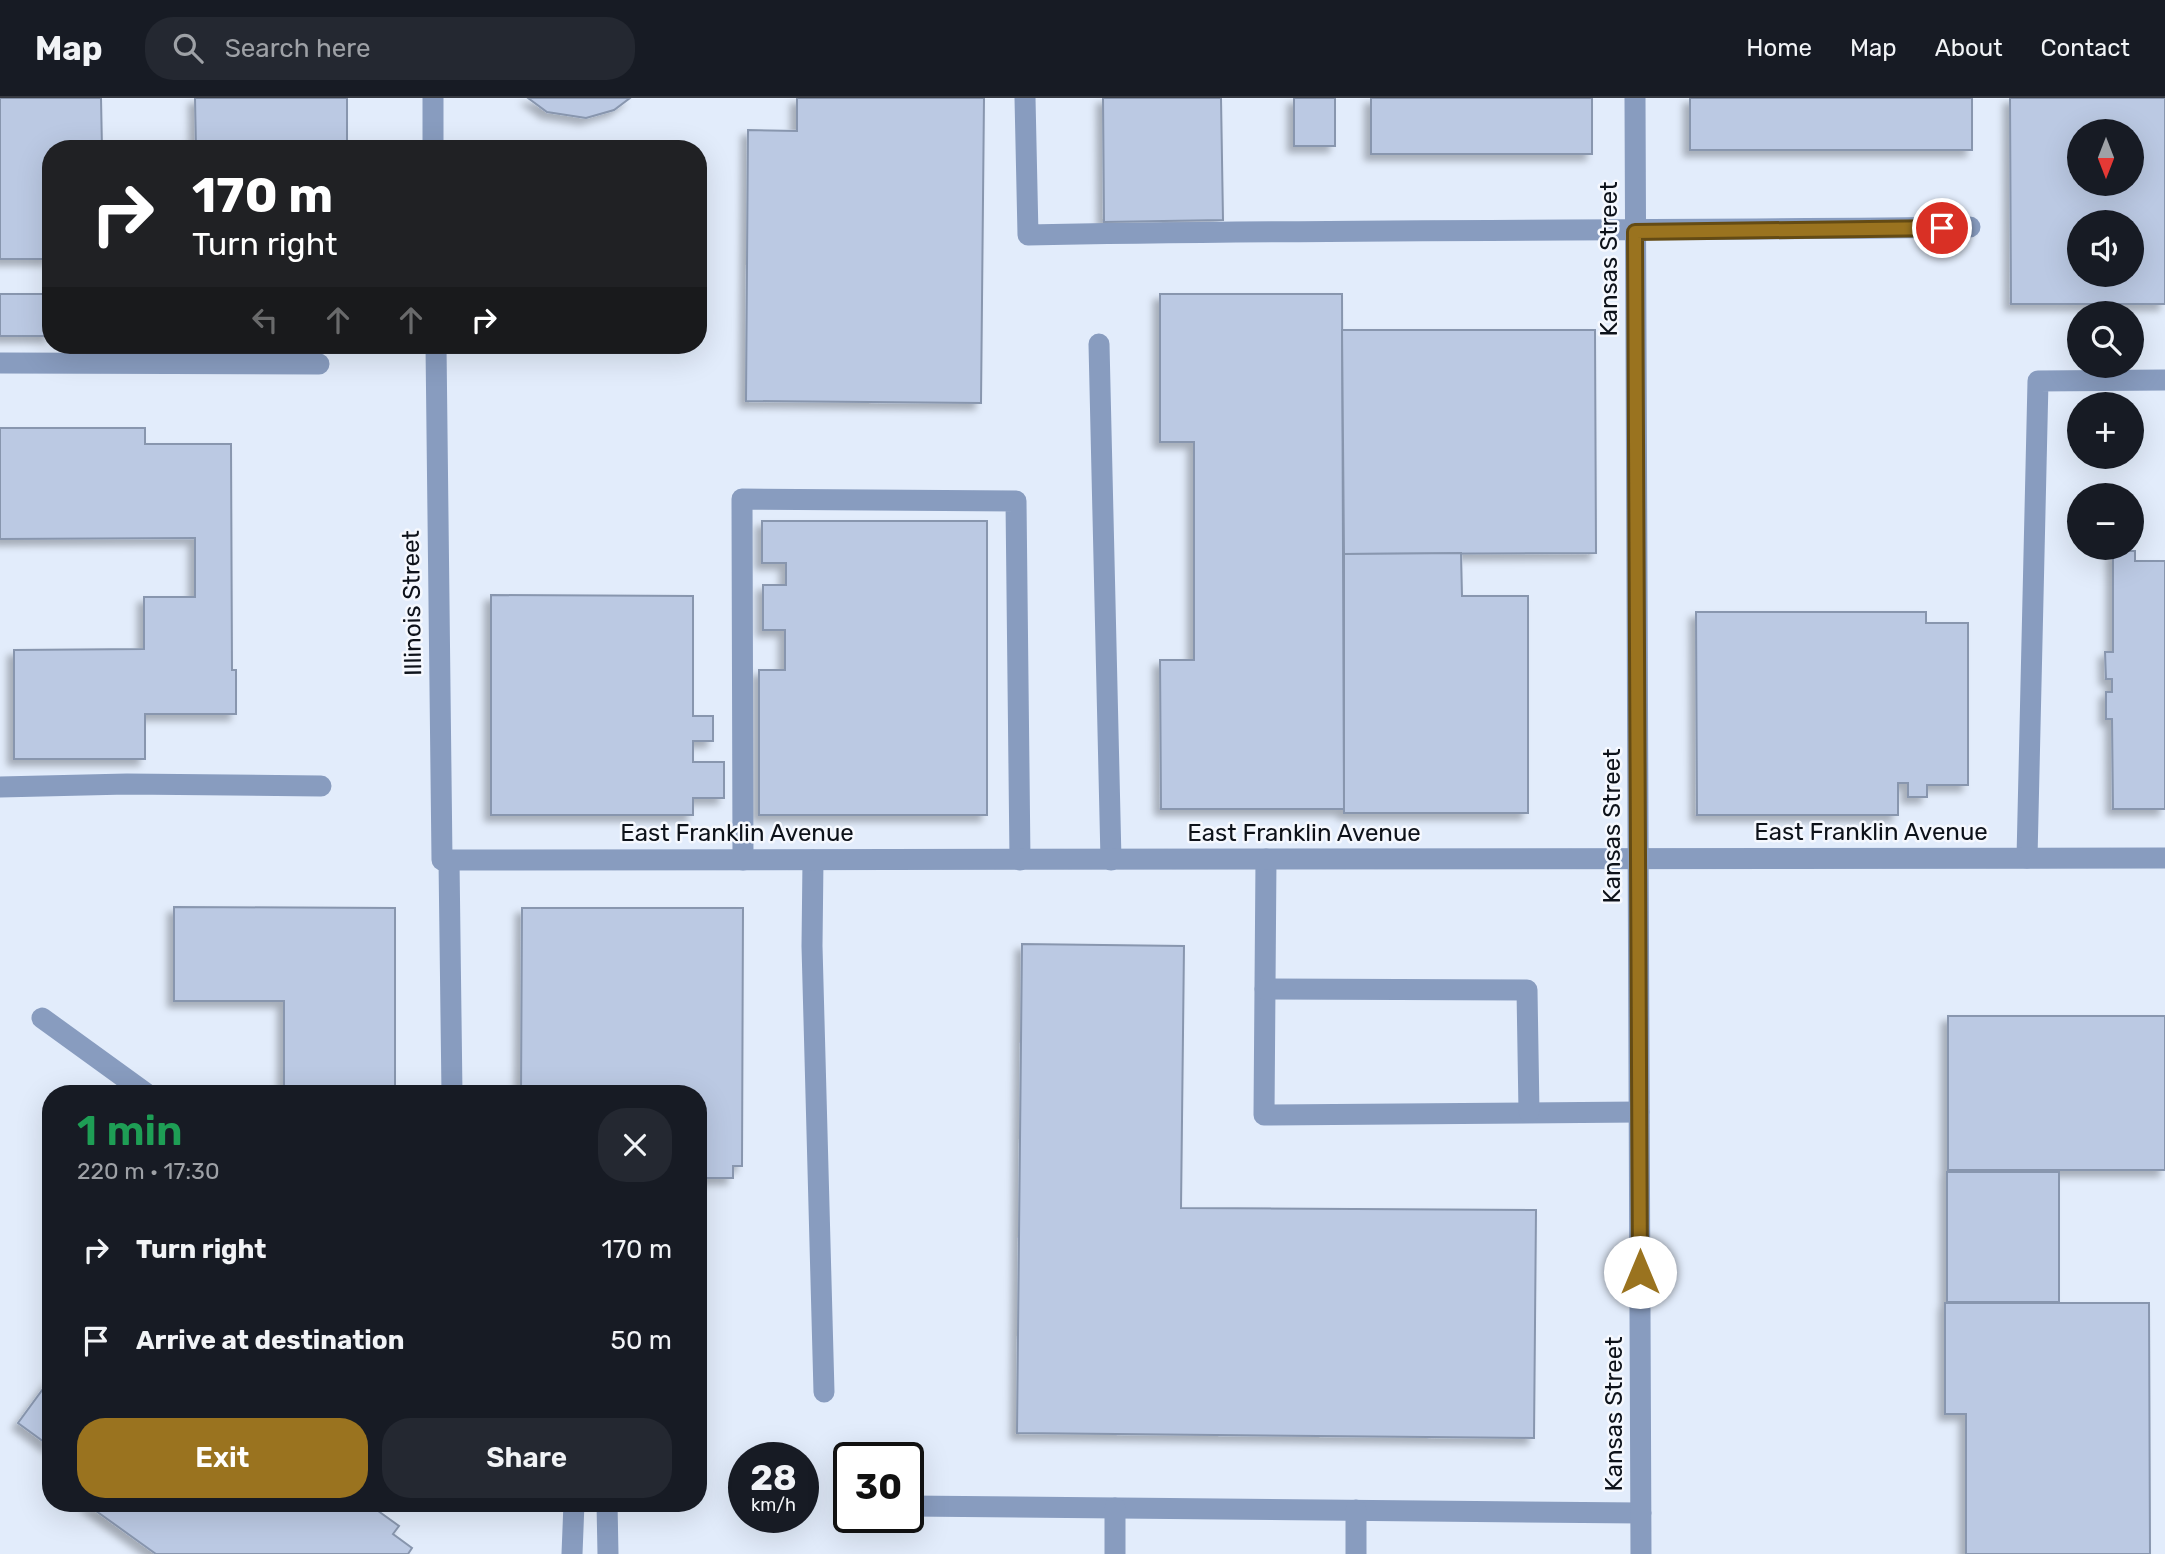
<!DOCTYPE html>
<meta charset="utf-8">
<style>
:root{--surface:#171b24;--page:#242831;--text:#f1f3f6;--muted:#9ea1a6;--line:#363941;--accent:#9a731f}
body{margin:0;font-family:Rubik,sans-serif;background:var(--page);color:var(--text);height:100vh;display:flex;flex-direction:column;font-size:26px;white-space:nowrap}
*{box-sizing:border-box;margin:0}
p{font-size:23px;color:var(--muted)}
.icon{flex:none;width:38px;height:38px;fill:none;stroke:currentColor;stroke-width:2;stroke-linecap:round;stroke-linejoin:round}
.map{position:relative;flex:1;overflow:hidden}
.sheet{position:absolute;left:42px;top:987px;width:665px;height:427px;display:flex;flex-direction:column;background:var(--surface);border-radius:28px;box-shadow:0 7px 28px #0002}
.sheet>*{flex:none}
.hud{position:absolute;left:42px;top:42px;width:665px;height:214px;border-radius:28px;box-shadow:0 7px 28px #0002;background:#202124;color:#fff;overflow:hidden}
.needle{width:46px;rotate:180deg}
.buttons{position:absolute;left:2067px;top:21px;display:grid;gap:14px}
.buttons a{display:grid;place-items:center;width:77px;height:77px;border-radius:50%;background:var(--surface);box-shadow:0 7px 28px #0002;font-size:35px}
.speed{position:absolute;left:728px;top:1344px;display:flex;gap:14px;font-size:35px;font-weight:700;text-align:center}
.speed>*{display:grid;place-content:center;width:91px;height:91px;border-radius:50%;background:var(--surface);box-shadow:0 7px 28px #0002;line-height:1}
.speed small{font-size:18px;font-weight:400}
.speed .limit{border:4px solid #111;border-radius:10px;background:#fff;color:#111}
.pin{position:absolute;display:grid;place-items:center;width:60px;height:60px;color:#fff;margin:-30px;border:4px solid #fff;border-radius:50%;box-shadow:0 2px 7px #0007}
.me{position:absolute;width:77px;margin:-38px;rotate:0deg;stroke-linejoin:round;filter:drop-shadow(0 0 5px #0008)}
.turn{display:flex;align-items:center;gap:24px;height:147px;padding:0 35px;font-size:32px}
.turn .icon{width:91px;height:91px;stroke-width:2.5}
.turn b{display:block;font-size:49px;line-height:60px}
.lanes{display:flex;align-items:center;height:66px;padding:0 35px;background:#0003;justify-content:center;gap:35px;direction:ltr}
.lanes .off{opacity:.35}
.round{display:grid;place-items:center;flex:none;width:74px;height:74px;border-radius:28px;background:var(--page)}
.headline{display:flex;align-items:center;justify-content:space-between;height:119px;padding:0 35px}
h1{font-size:42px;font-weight:600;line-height:52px;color:#1e9e55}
.cta{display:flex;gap:14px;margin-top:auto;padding:14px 35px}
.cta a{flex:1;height:80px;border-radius:28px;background:var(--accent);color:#fff;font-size:28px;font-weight:600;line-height:80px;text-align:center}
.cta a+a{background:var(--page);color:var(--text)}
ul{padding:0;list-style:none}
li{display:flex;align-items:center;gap:21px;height:91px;padding:0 35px}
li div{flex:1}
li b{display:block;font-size:26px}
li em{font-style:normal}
header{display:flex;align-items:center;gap:42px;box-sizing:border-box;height:98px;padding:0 35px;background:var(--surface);border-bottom:2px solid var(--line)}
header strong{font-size:33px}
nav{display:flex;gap:38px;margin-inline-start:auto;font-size:24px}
.search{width:490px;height:63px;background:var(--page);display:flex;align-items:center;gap:18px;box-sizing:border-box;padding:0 24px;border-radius:28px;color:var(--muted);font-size:26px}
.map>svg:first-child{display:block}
.building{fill:#bbc9e3;stroke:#8896ae;stroke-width:2;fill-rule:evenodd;filter:url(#shadow)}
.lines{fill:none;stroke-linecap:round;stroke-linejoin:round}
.lane{stroke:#889cbf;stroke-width:21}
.street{stroke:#889cbf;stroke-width:21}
.route-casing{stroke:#644b14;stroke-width:18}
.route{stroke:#9a731f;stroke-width:12}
.labels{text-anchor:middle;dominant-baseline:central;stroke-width:5;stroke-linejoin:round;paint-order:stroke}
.street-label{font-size:24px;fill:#0d121a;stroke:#f5f8fe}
</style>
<header>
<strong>Map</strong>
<div class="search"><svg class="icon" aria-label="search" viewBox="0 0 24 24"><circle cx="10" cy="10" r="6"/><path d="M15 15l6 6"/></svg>Search here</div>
<nav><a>Home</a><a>Map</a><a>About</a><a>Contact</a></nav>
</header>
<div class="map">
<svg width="2165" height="1456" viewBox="0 0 2165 1456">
<defs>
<filter id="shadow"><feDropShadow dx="-6" dy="6" stdDeviation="3.5" flood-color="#0004"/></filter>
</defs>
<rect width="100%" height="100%" fill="#e2ecfb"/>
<!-- building -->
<g class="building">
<polygon points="0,0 101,0 102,51 51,51 51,161 0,161"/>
<polygon points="195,0 347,0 347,51 196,51"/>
<polygon points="528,0 630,0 614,12 586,20 547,14"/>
<polygon points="797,0 984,0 981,305 746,303 748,32 797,33"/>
<polygon points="1103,0 1221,0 1223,122 1104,124"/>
<rect x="1294" y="0" width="41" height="48"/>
<rect x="1371" y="0" width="221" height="56"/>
<rect x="1690" y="0" width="282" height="52"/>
<path d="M2010,0H2165V206H2011ZM2079,33H2132V86H2079ZM2079,124H2132V177H2079Z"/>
<rect x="0" y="196" width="51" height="42"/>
<polygon points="1160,196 1342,196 1344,711 1161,711 1160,562 1194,562 1194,344 1160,344"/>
<polygon points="1342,232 1595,232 1596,455 1344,456"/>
<polygon points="0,330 145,330 145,346 231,346 232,572 236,572 236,616 145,616 145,661 14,661 14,552 144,551 144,499 195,499 195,440 0,441"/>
<polygon points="762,423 987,423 987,717 759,717 759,572 785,572 785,532 763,532 763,487 786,487 786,465 762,465"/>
<polygon points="2113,453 2135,453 2135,463 2165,463 2165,711 2113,711 2112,621 2106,621 2106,594 2112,594 2112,581 2106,581 2105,554 2113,554"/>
<polygon points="1461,455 1462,498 1528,498 1528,715 1344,715 1344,456"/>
<polygon points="491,497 693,498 693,618 713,618 713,643 693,643 693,664 724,664 724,700 693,700 693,717 491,717"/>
<polygon points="1696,514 1926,514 1926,525 1968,525 1968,687 1927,687 1927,699 1908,699 1908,685 1898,685 1898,717 1697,717"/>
<polygon points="174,809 395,810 395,994 284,994 284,903 174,903"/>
<polygon points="522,810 743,810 742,1068 733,1068 733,1080 700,1080 698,996 521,996"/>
<polygon points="1022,846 1184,848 1181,1110 1536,1112 1534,1340 1017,1335"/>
<rect x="1948" y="918" width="217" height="154"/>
<rect x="1947" y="1074" width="112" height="130"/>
<polygon points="1945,1205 2149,1205 2150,1456 1966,1456 1966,1316 1945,1316"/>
<polygon points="51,1280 51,1349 18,1325"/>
<polygon points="85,1405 367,1405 399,1428 393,1436 412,1450 408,1456 156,1456"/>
</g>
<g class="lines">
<!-- lane -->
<g class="lane">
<path d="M1025,0L1028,137C1342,131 1656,133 1970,129"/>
<polyline points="1099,246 1111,762"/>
<polyline points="0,265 319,266"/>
<polyline points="0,689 127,686 321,688"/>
<polyline points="2027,760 2038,283 2165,282"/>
<polyline points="1266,761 1264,1017 1639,1014"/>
<polyline points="449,762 452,996"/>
<polyline points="743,762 742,401 1016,403 1020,762"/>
<polyline points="813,762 812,848 824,1294"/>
<polyline points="1265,891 1527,892 1529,1014"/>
<polyline points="42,920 147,996"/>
<polyline points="607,1405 608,1456"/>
<polyline points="909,1408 1641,1415"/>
<polyline points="1115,1410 1115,1456"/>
<polyline points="1356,1412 1356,1456"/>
<polyline points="572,1456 574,1405"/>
</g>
<!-- street -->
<g class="street">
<polyline points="433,0 433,51"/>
<polyline points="1635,0 1641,1456"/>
<polyline points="436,247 442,762 2165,760"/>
</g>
</g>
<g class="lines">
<!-- route casing -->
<g class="route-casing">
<polyline id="route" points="1640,1174 1635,134 1942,130"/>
</g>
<!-- route -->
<use href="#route" class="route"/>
</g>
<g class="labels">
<!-- street labels -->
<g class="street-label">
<text transform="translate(1609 161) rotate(-90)">Kansas Street</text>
<text transform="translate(412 505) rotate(-91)">Illinois Street</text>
<text transform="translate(1612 728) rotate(-90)">Kansas Street</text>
<text x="1871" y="734">East Franklin Avenue</text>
<text x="737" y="735">East Franklin Avenue</text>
<text x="1304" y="735">East Franklin Avenue</text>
<text transform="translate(1614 1316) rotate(-90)">Kansas Street</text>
</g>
</g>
</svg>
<div class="buttons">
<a><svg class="needle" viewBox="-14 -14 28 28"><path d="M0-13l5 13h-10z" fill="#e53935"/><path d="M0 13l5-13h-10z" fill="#9ea1a6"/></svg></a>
<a><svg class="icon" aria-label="sound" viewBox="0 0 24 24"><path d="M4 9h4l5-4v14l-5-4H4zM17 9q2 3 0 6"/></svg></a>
<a><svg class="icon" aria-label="search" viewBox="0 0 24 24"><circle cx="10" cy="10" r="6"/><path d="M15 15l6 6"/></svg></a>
<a>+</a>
<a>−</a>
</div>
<div class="speed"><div>28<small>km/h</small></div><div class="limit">30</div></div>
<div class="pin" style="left:1942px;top:130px;background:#d93025"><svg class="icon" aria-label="arrive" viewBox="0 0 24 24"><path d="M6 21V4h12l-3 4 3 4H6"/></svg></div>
<svg class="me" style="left:1640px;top:1174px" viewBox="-20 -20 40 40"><circle r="19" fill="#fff"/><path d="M0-13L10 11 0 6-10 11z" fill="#9a731f"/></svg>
<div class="hud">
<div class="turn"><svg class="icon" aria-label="right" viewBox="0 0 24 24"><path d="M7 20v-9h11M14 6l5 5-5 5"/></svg><div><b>170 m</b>Turn right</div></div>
<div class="lanes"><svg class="icon off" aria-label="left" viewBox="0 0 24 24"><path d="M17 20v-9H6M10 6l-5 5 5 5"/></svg><svg class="icon off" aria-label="ahead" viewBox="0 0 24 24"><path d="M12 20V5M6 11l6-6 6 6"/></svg><svg class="icon off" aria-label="ahead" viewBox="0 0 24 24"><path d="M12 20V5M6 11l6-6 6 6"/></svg><svg class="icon" aria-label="right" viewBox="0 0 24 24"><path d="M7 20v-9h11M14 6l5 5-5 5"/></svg></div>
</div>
<section class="sheet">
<div class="headline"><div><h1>1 min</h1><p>220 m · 17:30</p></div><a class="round"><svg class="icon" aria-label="close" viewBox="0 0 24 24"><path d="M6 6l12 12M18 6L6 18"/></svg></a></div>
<ul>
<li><svg class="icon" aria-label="right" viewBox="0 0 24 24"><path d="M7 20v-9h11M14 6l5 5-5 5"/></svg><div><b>Turn right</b></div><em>170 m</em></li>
<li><svg class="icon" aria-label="arrive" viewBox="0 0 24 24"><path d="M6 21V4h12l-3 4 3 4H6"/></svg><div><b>Arrive at destination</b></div><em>50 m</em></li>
</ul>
<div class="cta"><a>Exit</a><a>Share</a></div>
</section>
</div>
